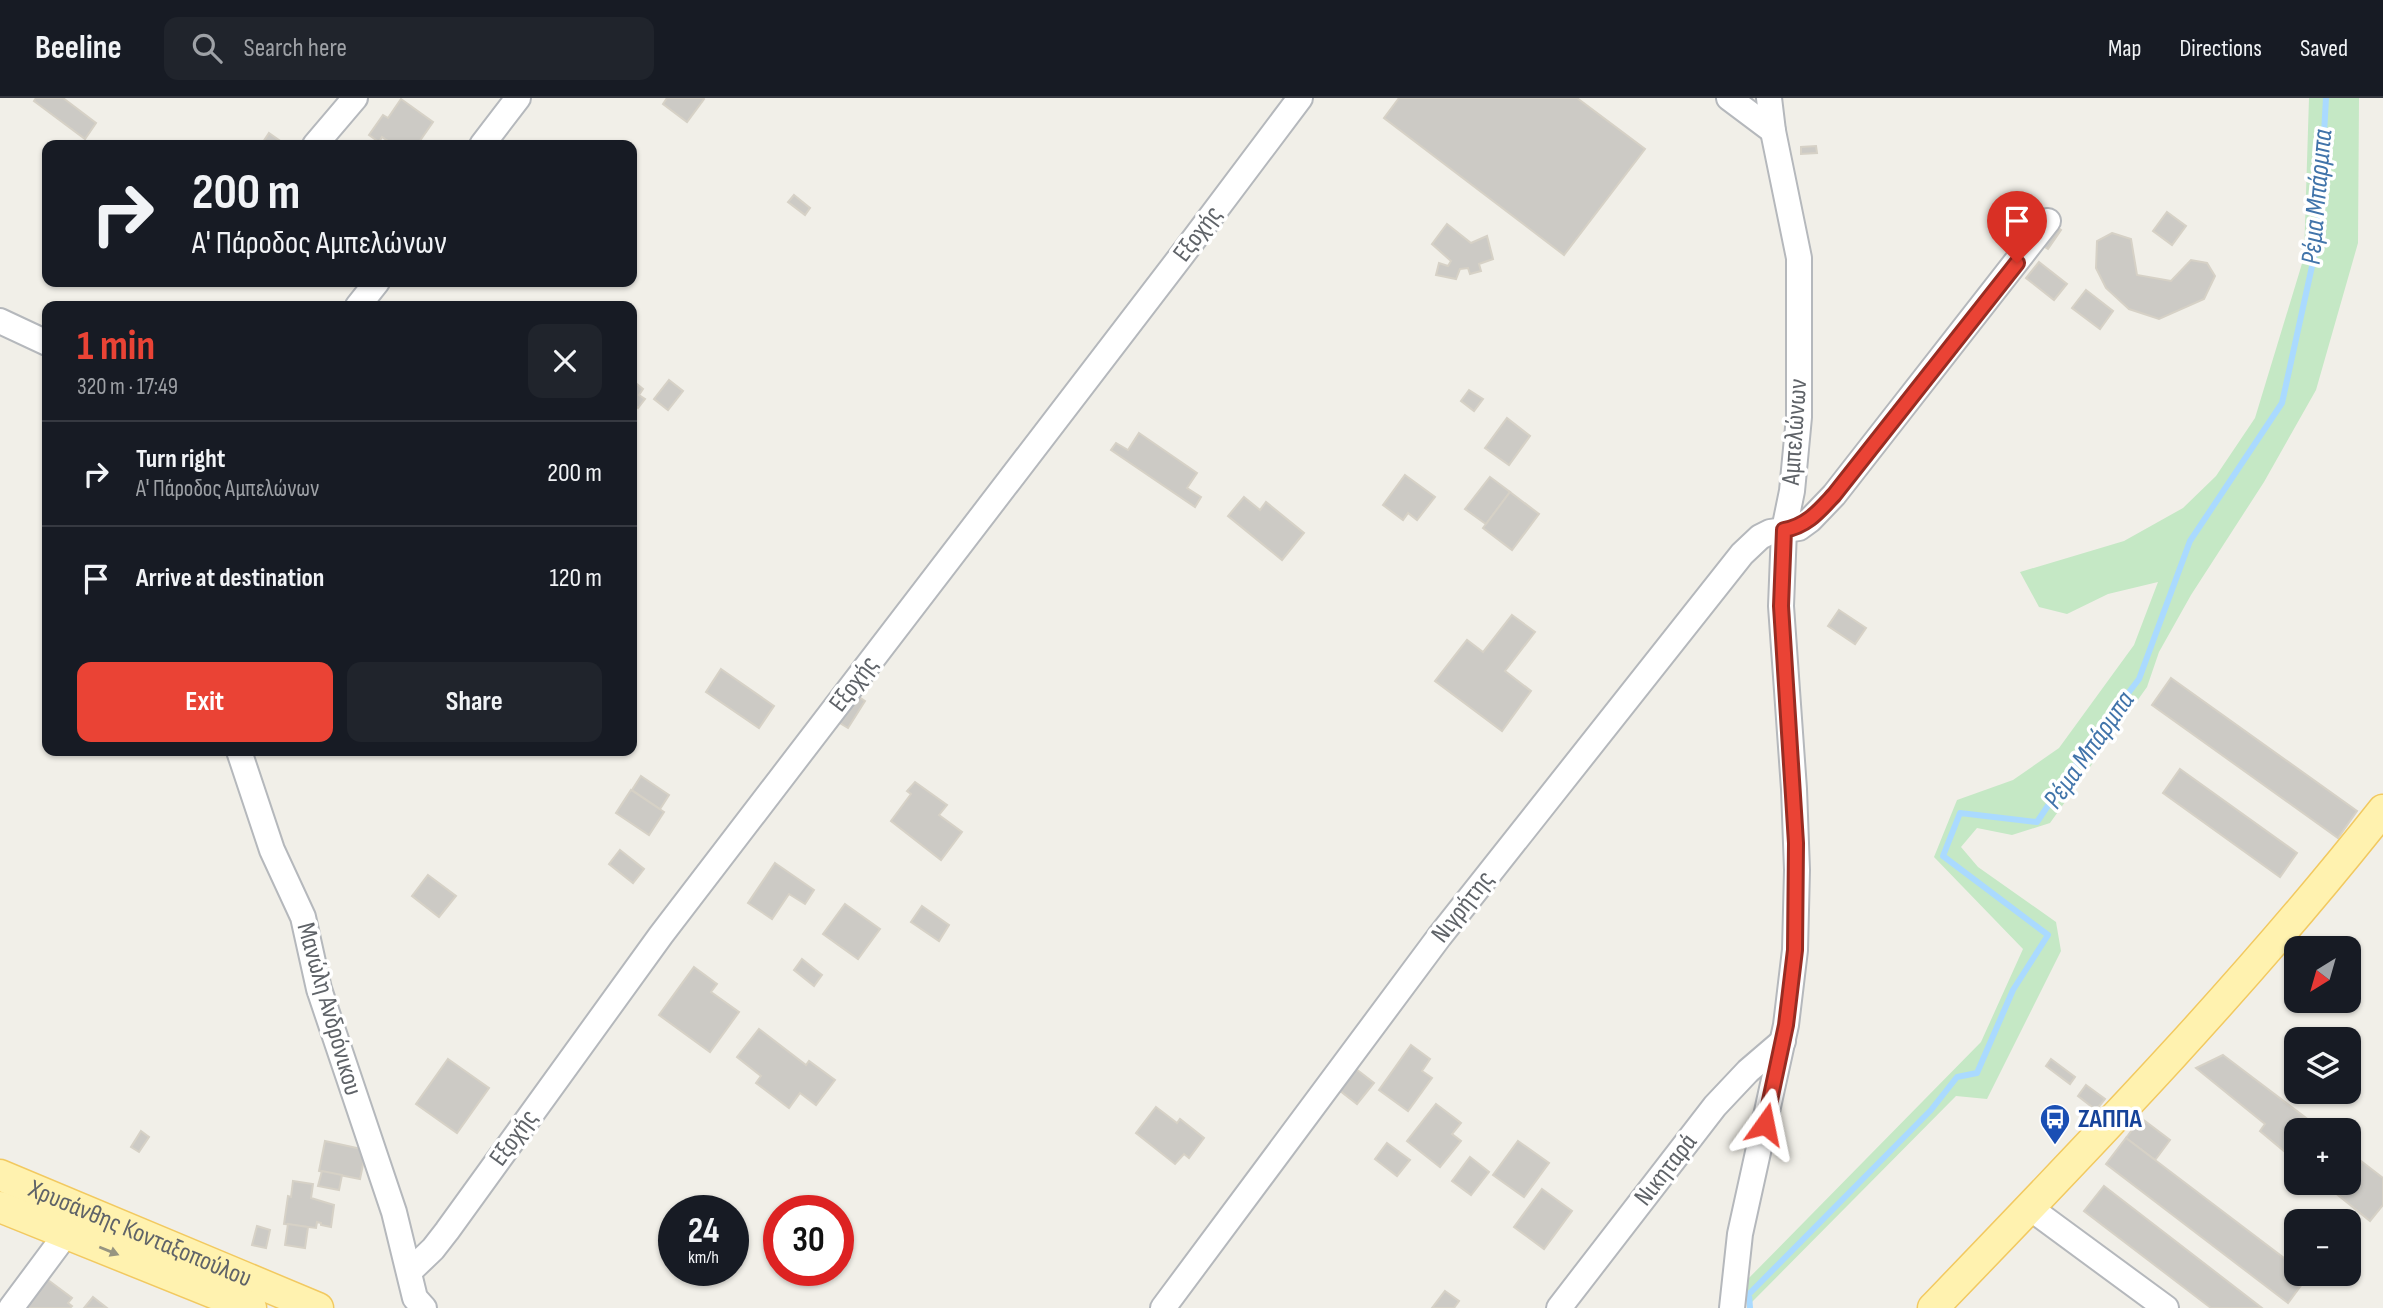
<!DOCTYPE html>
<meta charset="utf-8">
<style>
:root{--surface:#171b24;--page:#20242c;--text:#f1f3f6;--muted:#9ea1a6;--line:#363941;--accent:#ea4335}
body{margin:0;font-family:"Sofia Sans Condensed",sans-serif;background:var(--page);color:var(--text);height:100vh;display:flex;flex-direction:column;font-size:26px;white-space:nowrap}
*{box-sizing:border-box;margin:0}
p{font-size:23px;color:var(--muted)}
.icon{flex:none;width:38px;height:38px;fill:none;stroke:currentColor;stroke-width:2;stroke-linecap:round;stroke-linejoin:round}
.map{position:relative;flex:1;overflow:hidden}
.side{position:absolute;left:42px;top:203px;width:595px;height:455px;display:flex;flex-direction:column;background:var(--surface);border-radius:14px;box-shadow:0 2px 5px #0004}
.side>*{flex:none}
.guide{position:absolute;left:42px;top:42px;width:595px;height:147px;border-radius:14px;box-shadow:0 2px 5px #0004;background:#171b24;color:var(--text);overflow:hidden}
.needle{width:46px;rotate:217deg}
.buttons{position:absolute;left:2284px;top:838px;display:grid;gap:14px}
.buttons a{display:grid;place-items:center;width:77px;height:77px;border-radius:14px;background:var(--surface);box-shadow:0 2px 5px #0004;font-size:35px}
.speed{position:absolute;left:658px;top:1097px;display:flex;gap:14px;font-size:35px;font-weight:700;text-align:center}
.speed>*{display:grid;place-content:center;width:91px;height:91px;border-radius:50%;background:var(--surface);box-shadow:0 2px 5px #0004;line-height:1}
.speed small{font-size:18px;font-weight:400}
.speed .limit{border:10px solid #d22;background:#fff;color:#111}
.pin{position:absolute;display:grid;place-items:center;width:60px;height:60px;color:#fff;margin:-72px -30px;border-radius:50% 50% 50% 0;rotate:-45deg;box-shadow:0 0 7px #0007}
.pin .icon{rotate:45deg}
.me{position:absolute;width:77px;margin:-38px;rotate:12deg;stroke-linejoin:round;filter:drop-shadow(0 0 5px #0008)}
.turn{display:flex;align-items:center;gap:24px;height:147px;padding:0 35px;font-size:32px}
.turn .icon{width:91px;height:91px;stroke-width:2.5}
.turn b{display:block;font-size:49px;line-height:60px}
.round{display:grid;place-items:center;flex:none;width:74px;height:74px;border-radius:14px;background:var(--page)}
.headline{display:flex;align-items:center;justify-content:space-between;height:119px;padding:0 35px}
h1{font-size:42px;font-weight:700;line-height:52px;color:var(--accent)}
.cta{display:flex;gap:14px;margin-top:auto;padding:14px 35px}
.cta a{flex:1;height:80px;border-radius:14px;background:var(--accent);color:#fff;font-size:28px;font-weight:700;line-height:80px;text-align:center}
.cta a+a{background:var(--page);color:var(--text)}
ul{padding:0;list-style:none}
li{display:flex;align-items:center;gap:21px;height:105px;padding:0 35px;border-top:2px solid var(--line)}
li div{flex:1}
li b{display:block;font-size:26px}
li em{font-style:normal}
header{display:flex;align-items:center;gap:42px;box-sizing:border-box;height:98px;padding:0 35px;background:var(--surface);border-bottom:2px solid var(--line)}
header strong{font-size:33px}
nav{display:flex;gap:38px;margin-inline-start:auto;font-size:24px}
.search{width:490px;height:63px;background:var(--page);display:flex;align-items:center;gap:18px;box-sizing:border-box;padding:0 24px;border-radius:14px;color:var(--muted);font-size:26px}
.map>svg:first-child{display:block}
.green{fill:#c5e8c5}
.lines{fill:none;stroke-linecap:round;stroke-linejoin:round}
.stream{stroke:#aadaff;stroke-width:6}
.building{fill:#cccac5;stroke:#d6d1c6;stroke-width:2}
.minor-casing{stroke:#b5b8bc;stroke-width:28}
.major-casing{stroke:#f2c960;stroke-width:33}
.minor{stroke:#fff;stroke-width:24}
.major{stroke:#fff2af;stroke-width:30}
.oneway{fill:#979581}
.route-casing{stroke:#982c22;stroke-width:18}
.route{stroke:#ea4335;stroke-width:12}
.labels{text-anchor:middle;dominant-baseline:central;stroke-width:7;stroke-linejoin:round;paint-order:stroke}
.street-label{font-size:26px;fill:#5f6368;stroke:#fff}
.transit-label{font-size:26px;font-weight:bold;fill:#164399;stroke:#fff;text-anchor:start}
.water-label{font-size:28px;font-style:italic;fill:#4174aa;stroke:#fff}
</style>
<header>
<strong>Beeline</strong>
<div class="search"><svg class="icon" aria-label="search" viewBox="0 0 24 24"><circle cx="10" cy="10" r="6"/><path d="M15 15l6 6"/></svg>Search here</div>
<nav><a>Map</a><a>Directions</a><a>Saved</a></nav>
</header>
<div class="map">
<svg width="2383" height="1210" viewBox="0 0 2383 1210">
<rect width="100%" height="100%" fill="#f1efe8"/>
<!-- green -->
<polygon class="green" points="2309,0 2359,0 2358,145 2316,292 2264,384 2191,497 2159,554 2147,589 2050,725 2012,737 1977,730 1961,749 1978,769 2056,824 2061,853 1987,1001 1956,998 1749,1207 1744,1185 1981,944 2023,851 1934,759 1957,702 2013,682 2059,650 2134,547 2158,484 2108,496 2067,516 2039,509 2020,474 2124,443 2183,410 2216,378 2255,320 2304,159"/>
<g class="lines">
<!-- stream -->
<polyline class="stream" points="1750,1210 1749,1196 1931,1012 1957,979 1977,975 2013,892 2048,837 1943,758 1960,715 2037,724 2088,648 2139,581 2190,443 2282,305 2318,141 2326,0"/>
</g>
<!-- building -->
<g class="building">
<polygon points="36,0 63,0 96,25 85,41 34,3"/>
<polygon points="667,0 703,0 704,1 687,24 663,6"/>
<polygon points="1399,0 1577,0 1645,51 1564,157 1384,20"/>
<polygon points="401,1 433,24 417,47 394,47 382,39 379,44 369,37 383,17 388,20"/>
<polygon points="269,35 286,47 261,47"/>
<polygon points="1816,48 1817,55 1801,56 1801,49"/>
<polygon points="794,97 810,110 805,117 788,104"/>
<polygon points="2167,114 2186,128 2172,147 2153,133"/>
<polygon points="2052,125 2061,132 2048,151 2038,145"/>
<polygon points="1447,126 1471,145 1487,138 1493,161 1479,166 1481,173 1470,176 1468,170 1460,171 1456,181 1436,177 1439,165 1448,168 1451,163 1432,146"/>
<polygon points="2112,135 2131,141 2137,177 2171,183 2191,162 2207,165 2215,178 2204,201 2159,221 2129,211 2106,190 2096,170 2097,143"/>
<polygon points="2039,164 2067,186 2054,202 2026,180"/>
<polygon points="2086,192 2113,213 2100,231 2072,210"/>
<polygon points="632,282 643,291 639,297 645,301 638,310 635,307 632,311"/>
<polygon points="669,282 683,293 668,312 654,301"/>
<polygon points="1469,292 1483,301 1474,313 1461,303"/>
<polygon points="1507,320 1530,338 1509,367 1485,350"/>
<polygon points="1139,335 1197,375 1187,390 1201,399 1195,409 1111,352 1116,345 1128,352"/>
<polygon points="1405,377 1435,399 1417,422 1408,415 1403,422 1383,407"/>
<polygon points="1490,379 1510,394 1486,426 1465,411"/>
<polygon points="1510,394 1539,416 1512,452 1483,430"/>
<polygon points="1244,399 1260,412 1266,404 1304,435 1282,462 1228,418"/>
<polygon points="1839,512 1866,530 1855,546 1828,528"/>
<polygon points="1512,517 1535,534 1505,573 1531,593 1502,633 1435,583 1467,542 1483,554"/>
<polygon points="721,571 774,608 759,630 706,594"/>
<polygon points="2171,580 2357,713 2338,740 2152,607"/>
<polygon points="856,597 865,603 848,630 838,624"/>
<polygon points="2180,671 2297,755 2280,779 2163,695"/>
<polygon points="641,678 669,697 660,711 632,692"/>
<polygon points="915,684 947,707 939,717 962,734 941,762 891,723 911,696 907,693"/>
<polygon points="631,692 664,714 649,737 616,715"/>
<polygon points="620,752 644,771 633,785 609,766"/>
<polygon points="775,765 814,792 805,806 789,796 772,821 748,805"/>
<polygon points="428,777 456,798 439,819 412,798"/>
<polygon points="845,806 880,831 858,861 823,836"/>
<polygon points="922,808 949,827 939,843 911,824"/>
<polygon points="802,861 822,877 814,888 794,872"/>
<polygon points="694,869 717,886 711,894 739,914 710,954 659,917"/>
<polygon points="759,931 806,967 809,963 835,982 816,1007 800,995 789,1010 756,985 761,978 737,959"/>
<polygon points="1411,947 1430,961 1422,973 1432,980 1408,1013 1379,992"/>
<polygon points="2223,957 2322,1032 2296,1032 2296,1063 2260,1033 2265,1026 2196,970"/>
<polygon points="448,961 489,990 457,1035 416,1006"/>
<polygon points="2051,961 2075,979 2070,986 2046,968"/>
<polygon points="1356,971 1374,985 1357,1006 1339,992"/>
<polygon points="2086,987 2105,1001 2096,1012 2078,998"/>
<polygon points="1436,1006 1461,1025 1452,1036 1461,1043 1440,1069 1407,1043"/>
<polygon points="1156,1009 1177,1025 1180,1021 1204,1040 1189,1060 1184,1056 1175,1066 1136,1035"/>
<polygon points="2141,1020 2170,1042 2155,1062 2126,1040"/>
<polygon points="141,1033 149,1039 139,1054 131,1049"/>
<polygon points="2126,1040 2296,1169 2296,1176 2308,1178 2288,1205 2106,1066"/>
<polygon points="325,1043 366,1052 360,1081 319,1073"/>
<polygon points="1518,1043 1549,1065 1524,1099 1493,1077"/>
<polygon points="1387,1045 1410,1062 1397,1078 1375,1061"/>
<polygon points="2348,1053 2383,1080 2383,1107 2370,1123 2323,1085 2348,1085"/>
<polygon points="1470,1059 1489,1074 1471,1097 1452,1083"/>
<polygon points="322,1073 342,1077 339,1092 318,1088"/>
<polygon points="293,1083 313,1086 311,1100 334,1107 331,1129 321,1127 321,1125 317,1124 316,1130 284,1126 288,1098 291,1099"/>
<polygon points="2104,1088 2262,1210 2211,1210 2084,1113"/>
<polygon points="1542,1091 1572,1113 1544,1151 1514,1129"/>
<polygon points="288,1126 308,1129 305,1150 285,1147"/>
<polygon points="257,1128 270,1132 266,1150 252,1147"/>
<polygon points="44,1179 72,1200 68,1205 72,1208 70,1210 21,1210"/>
<polygon points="1445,1193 1459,1203 1454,1210 1432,1210"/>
<polygon points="93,1199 107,1210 84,1210"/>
</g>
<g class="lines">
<!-- minor casing -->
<g class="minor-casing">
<g id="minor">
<polyline points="1729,0 1773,33"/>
<polyline points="315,47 355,0"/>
<polyline points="482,47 518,0"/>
<polyline points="358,208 377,184"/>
<polyline points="0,223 47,245"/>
<polyline points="239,653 272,752 303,819 319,891 394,1114 415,1200 424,1210"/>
<polyline points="2030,1110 2166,1210"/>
<polyline points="410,1173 433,1151 447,1133 661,837 1182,157 1300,0"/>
<polyline points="11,1210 66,1136"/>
<polyline points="1163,1210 1439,839 1742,456 1760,439 1770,434 1799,430 1810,422 1834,397 2048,123"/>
<polyline points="1559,1210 1715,1008 1748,973 1783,943"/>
<polyline points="1732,1210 1740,1136 1786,927 1795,852 1797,772 1794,691 1781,508 1784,432 1792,393 1799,319 1799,160 1773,33 1769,0"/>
</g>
</g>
<!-- major casing -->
<g class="major-casing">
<g id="major">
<path id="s1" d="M0,1077L318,1210"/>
<polyline points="0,1109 251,1210"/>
<path d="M1933,1210C2088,1049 2244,888 2383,712"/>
</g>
</g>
<!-- minor -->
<use href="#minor" class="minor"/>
<!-- major -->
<use href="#major" class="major"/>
</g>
<!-- one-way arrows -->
<defs><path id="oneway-solid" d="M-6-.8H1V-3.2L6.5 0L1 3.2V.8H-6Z" transform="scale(1.75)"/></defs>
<use class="oneway" href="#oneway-solid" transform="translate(109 1153) rotate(22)"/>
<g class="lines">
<!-- route casing -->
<g class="route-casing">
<path id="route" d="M1765,1026L1786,927L1795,852L1796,745L1781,508L1784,432C1807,428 1819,413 1834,397L2017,165"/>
</g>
<!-- route -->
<use href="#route" class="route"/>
</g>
<!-- icons -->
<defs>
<g id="bus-pin" transform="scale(1.575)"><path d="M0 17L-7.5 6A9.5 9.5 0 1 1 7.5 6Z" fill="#1a4fb4" stroke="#fff"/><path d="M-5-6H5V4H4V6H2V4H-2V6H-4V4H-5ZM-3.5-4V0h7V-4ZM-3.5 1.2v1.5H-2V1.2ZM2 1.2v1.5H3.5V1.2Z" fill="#fff"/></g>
</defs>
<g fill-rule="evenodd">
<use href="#bus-pin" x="2055" y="1021"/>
</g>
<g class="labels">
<!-- street labels -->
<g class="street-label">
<text transform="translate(1198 136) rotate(-53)">Εξοχής</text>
<text transform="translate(1795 334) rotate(-86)">Αμπελώνων</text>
<text transform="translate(854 586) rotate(-53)">Εξοχής</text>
<text transform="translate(1463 809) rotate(-52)">Νιγρήτης</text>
<text transform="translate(329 911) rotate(74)">Μανώλη Ανδρόνικου</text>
<text transform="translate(514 1040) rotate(-54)">Εξοχής</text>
<text transform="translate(1666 1072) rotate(-52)">Νικηταρά</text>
<text stroke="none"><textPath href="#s1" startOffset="152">Χρυσάνθης Κονταξοπούλου</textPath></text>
</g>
<!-- transit labels -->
<g class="transit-label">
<text x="2078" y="1021">ΖΑΠΠΑ</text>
</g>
<!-- water labels -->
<g class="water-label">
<text transform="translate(2317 99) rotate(-85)">Ρέμα Μπάρμπα</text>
<text transform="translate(2089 652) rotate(-55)">Ρέμα Μπάρμπα</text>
</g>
</g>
</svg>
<div class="buttons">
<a><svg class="needle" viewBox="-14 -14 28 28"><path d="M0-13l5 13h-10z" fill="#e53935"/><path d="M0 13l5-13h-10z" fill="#9ea1a6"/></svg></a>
<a><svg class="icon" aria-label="layers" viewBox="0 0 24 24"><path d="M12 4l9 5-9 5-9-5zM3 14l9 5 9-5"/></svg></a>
<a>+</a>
<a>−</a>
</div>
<div class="speed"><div>24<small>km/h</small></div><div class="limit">30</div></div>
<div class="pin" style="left:2017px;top:165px;background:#d93025"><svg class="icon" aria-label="arrive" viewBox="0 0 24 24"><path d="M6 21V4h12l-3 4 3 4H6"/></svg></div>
<svg class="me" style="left:1765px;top:1026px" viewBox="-20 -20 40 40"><path d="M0-17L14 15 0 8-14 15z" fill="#ea4335" stroke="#fff" stroke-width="4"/></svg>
<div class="guide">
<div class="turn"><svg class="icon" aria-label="right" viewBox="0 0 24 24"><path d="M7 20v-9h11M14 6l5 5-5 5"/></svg><div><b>200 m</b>Α' Πάροδος Αμπελώνων</div></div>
</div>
<section class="side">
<div class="headline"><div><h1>1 min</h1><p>320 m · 17:49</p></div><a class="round"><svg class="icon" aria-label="close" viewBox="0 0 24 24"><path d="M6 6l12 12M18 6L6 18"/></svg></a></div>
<ul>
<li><svg class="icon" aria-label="right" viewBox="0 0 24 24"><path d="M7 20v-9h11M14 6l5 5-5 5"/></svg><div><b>Turn right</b><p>Α' Πάροδος Αμπελώνων</p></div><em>200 m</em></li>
<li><svg class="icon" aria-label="arrive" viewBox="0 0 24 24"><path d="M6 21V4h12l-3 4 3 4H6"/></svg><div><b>Arrive at destination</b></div><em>120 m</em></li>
</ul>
<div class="cta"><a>Exit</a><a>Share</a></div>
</section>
</div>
